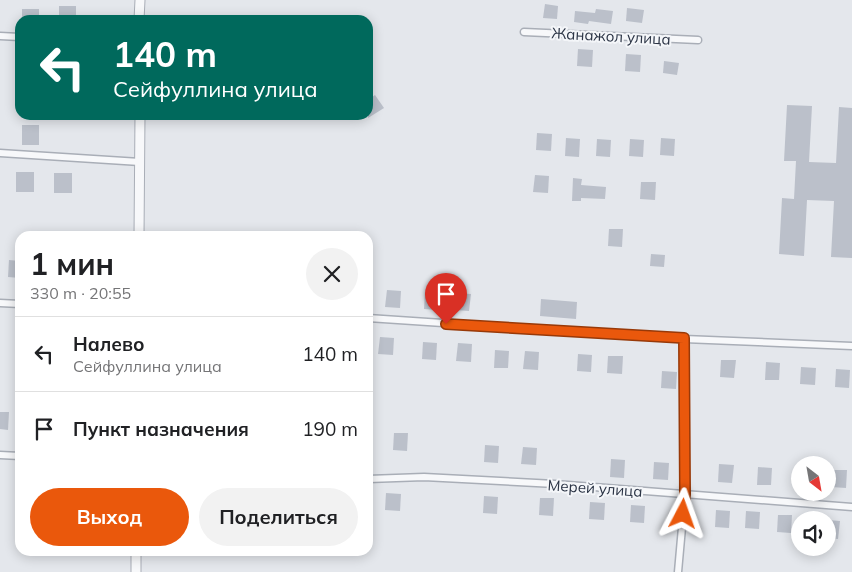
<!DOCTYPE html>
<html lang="ru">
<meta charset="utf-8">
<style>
:root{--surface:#fff;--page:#f2f2f2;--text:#202124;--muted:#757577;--line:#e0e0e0;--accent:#ea580c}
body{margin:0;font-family:Mulish,sans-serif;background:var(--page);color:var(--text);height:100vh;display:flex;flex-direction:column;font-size:19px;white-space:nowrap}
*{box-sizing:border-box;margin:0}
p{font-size:16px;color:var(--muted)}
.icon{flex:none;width:28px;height:28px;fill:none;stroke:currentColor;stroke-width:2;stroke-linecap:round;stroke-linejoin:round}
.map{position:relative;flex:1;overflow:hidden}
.side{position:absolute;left:15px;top:231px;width:358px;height:325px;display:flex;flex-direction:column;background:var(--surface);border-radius:15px;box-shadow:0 2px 12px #0003}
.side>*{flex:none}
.banner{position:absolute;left:15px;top:15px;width:358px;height:105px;border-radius:15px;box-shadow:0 2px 12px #0003;background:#00695c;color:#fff;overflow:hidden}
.needle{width:32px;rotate:149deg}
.tools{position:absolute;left:791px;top:456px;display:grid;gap:10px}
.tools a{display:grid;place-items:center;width:45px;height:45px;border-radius:50%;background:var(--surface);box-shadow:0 2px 12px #0003;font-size:25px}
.pin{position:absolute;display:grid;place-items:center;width:42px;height:42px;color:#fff;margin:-51px -21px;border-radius:50% 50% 50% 0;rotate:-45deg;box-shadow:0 0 5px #0007}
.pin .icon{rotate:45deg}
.me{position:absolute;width:55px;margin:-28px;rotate:4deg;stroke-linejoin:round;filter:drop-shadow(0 0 4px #0008)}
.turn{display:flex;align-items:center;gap:18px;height:105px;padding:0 15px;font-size:22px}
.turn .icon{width:65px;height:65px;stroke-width:2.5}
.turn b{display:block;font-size:35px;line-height:42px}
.round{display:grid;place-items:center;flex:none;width:52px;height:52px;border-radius:26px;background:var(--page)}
.overview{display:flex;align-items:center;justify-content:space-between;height:85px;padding:0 15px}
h1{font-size:30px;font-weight:700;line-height:38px}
.primary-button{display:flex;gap:10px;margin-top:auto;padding:10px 15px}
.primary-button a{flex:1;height:58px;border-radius:30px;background:var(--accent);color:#fff;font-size:20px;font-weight:700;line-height:58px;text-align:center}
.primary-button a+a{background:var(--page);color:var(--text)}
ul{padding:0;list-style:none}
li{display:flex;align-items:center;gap:15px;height:75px;padding:0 15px;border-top:1px solid var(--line)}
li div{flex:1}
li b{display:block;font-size:19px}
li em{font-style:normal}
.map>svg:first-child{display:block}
.building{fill:#bbc0ca}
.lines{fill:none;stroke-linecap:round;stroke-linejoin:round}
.minor-casing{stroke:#a9aeb7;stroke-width:9}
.tertiary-casing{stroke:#a9aeb7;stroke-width:11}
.minor{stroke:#f7f8fa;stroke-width:6}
.tertiary{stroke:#f7f8fa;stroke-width:9}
.route-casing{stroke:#983908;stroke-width:12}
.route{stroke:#ea580c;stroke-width:9}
.labels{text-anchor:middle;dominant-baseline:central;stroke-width:4;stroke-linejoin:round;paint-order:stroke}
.street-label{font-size:15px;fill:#2b3445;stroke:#f4f6f9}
</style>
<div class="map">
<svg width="852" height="572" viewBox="0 0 852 572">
<rect width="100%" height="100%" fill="#e4e7ec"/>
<!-- building -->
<g class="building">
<polygon points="545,4 558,6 557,19 543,18"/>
<rect x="59" y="6" width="17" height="14"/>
<polygon points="627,8 644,10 642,23 626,21"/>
<rect x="22" y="9" width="17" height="11"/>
<polygon points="596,9 613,11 611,24 589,21 588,24 574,22 575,11 595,13"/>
<polygon points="578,49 593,50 592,67 577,66"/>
<polygon points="626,54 641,55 640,72 625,71"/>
<polygon points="664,61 679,63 677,75 663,73"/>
<polygon points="375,95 384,108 368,118 368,100"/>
<polygon points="787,105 812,106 809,162 836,163 839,107 852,108 852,258 831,257 834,201 807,200 804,256 779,254 782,198 794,199 796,161 784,161"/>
<rect x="22" y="125" width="17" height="20"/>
<polygon points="537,133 552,134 551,151 536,150"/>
<polygon points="566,138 580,139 579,157 565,156"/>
<polygon points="661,138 675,139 674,156 660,155"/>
<polygon points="597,139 611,140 610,157 596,156"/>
<polygon points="630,139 644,140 643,157 629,156"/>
<rect x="16" y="172" width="18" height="20"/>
<rect x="54" y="173" width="18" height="20"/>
<polygon points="535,175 549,176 548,193 533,192"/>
<polygon points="573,178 582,179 581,185 606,187 605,199 581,198 581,201 572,201"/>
<polygon points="641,182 656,182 655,200 640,199"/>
<polygon points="609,229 623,229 622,247 608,246"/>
<polygon points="651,254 665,255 664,267 650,266"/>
<polygon points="9,260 20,261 20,278 8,277"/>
<polygon points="387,290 401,291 400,308 385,307"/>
<polygon points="425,292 439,292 438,310 424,309"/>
<polygon points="456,293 471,294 469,311 455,310"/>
<polygon points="541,299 577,302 576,319 540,316"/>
<polygon points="380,337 394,338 393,355 378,354"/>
<polygon points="423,342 437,343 436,360 422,359"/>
<polygon points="458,343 472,344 471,362 456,361"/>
<polygon points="495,350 509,351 508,368 494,368"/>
<polygon points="525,351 539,352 538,370 523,369"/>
<polygon points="578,354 592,355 591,372 577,371"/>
<polygon points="608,356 623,356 622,374 607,373"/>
<polygon points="721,360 736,360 734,378 720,377"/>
<polygon points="766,362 780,363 779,380 765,380"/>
<polygon points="801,367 816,368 815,385 800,384"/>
<polygon points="836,369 850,370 849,388 835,387"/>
<polygon points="662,371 677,372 676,389 661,388"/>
<polygon points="0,412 9,412 8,430 0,429"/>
<polygon points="394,433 408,433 407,451 393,450"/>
<polygon points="485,445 499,446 498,463 484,462"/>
<polygon points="523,447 537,448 536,465 521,464"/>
<polygon points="611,459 625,460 624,478 610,477"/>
<polygon points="654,462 669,463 668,480 653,479"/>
<polygon points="719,464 734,465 732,483 718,482"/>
<polygon points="758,467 772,468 771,485 757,485"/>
<polygon points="832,470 847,470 846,488 831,487"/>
<polygon points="386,493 401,494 400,511 385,510"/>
<polygon points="484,496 498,497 497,514 483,513"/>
<polygon points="540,498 554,498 553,516 539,515"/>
<polygon points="590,502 605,503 604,520 589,519"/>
<polygon points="631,505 645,506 644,523 630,522"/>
<polygon points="716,510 730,511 729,528 715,527"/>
<polygon points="746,511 760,512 759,529 745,528"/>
<polygon points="778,515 792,515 791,533 777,532"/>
<polygon points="828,520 840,521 838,539 828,538"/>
</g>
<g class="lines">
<!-- minor casing -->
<g class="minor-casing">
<g id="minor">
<polyline points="524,32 698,40"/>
<polyline points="0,36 20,37"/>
<polyline points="0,153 140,162"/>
<polyline points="0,303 20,304"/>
<polyline points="368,318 684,339 852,346"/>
<polyline points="0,455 20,456"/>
<polyline points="368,479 424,477 555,484 852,507"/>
<polyline points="678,572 685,494 684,338"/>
</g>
</g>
<!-- tertiary casing -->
<g class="tertiary-casing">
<g id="tertiary">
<polyline points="139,20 140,0"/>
<polyline points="139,236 140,115"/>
<polyline points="136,572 136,551"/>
</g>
</g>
<!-- minor -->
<use href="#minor" class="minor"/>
<!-- tertiary -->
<use href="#tertiary" class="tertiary"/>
</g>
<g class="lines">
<!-- route casing -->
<g class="route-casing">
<polyline id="route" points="446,324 684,338 685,494 683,514"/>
</g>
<!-- route -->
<use href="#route" class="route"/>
</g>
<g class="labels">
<!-- street labels -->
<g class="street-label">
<text transform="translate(611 36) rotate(3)">Жанажол улица</text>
<text transform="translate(595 488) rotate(4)">Мерей улица</text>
</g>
</g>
</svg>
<div class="tools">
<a><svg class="needle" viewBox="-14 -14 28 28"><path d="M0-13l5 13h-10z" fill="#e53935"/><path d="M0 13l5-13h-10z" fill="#757577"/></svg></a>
<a><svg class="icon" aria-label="sound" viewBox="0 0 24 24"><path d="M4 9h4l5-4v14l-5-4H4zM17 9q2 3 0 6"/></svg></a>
</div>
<div class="pin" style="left:446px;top:324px;background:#d93025"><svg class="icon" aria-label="arrive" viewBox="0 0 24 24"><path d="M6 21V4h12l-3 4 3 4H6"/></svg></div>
<svg class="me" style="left:683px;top:514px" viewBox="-20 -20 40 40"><path d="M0-17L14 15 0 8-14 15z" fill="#ea580c" stroke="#fff" stroke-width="4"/></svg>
<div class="banner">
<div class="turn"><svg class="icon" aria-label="left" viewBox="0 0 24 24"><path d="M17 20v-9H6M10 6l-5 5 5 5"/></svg><div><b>140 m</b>Сейфуллина улица</div></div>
</div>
<section class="side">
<div class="overview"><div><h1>1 мин</h1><p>330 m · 20:55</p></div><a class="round"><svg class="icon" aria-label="close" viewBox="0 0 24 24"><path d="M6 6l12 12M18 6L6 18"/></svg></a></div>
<ul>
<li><svg class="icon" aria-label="left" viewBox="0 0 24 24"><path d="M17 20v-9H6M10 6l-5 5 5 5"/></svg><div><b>Налево</b><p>Сейфуллина улица</p></div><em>140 m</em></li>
<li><svg class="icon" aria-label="arrive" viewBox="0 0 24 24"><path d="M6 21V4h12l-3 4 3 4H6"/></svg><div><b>Пункт назначения</b></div><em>190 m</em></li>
</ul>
<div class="primary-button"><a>Выход</a><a>Поделиться</a></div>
</section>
</div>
